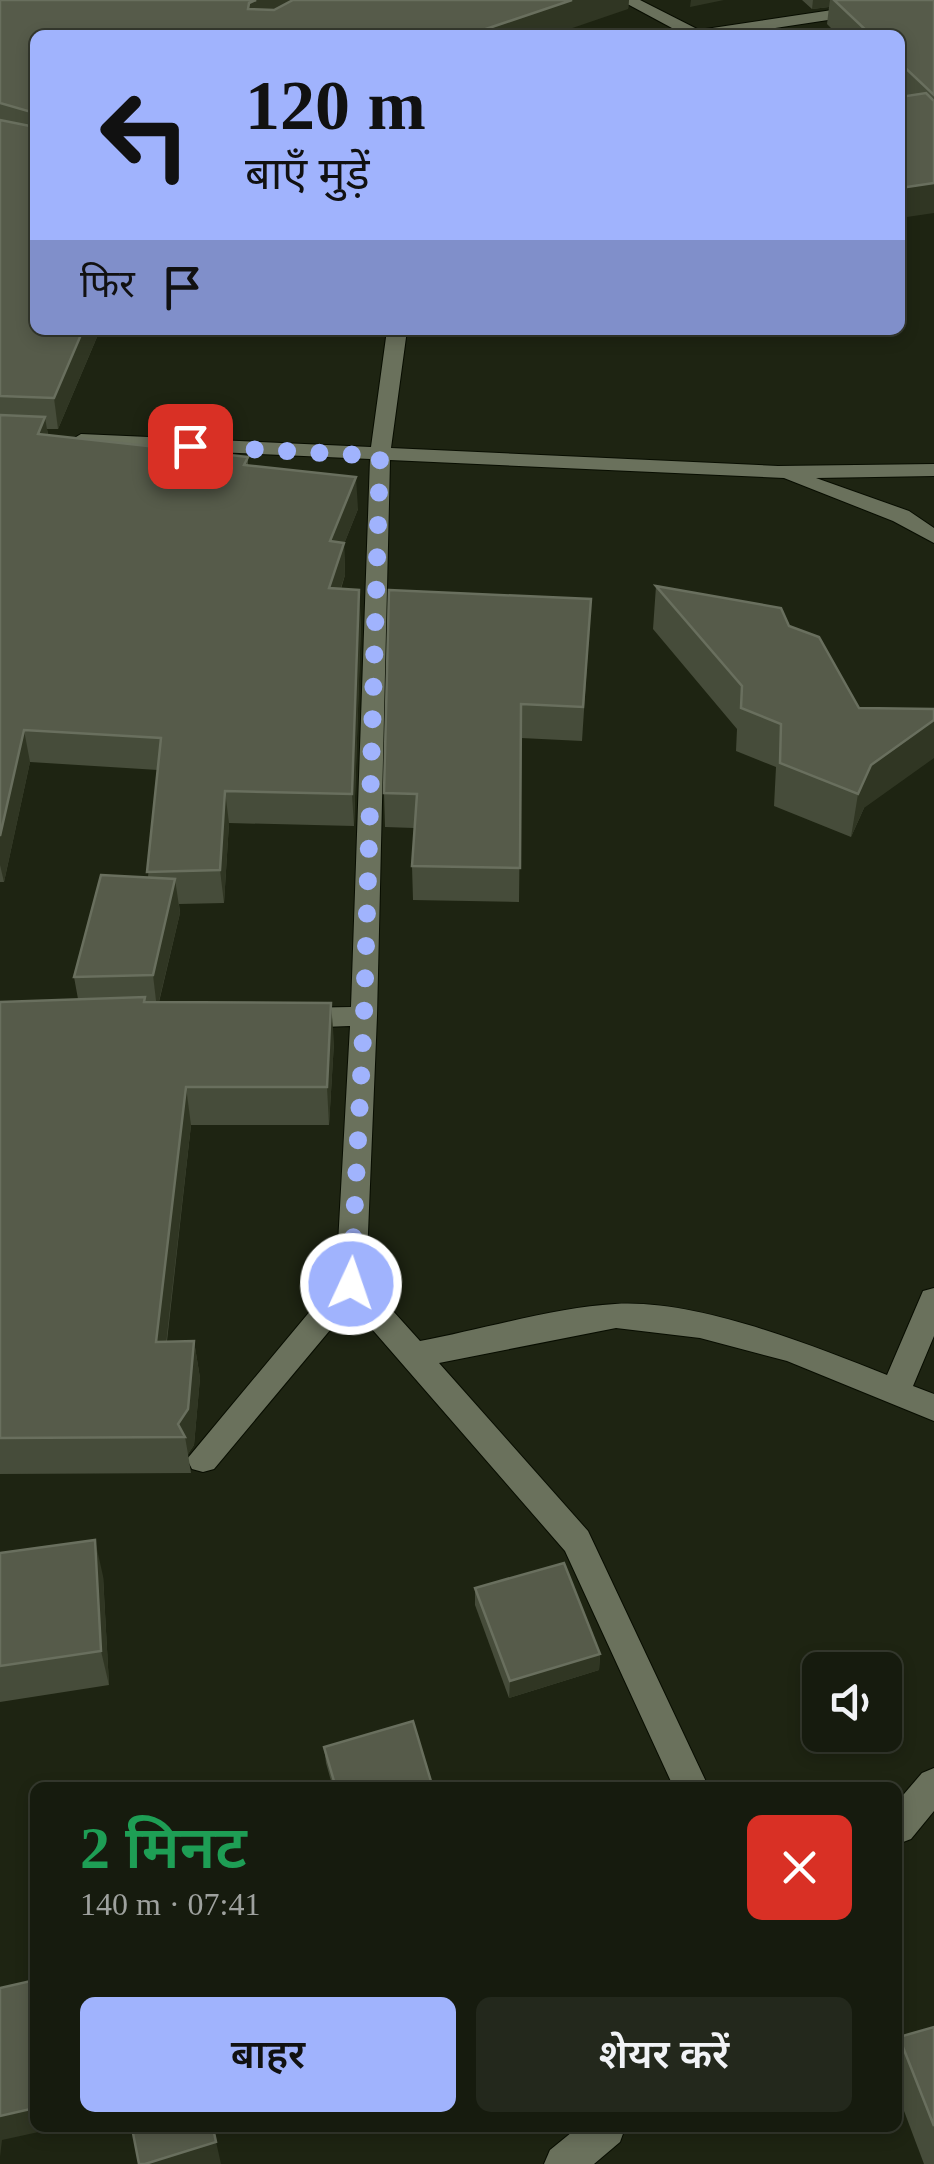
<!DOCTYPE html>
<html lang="hi">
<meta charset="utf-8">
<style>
:root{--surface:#161b0e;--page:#23281c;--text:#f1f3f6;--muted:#9ea19e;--line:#35392e;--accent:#a0b3fd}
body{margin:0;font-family:"Times New Roman","Noto Sans Devanagari",serif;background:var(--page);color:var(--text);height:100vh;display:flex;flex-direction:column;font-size:38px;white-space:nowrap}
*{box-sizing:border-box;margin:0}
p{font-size:32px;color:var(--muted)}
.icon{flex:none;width:55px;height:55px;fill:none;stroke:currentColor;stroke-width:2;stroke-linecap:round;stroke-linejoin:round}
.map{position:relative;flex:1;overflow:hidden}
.panel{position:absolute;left:30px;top:1782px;width:872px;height:350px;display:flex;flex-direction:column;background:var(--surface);border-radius:15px;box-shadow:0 5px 15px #0003,0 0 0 2px var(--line)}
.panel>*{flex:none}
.guide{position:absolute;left:30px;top:30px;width:875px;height:305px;border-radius:15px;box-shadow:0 5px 15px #0003,0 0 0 2px var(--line);background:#a0b3fd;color:#111;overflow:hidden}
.buttons{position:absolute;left:802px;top:1652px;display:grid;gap:20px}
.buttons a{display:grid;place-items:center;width:100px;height:100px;border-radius:15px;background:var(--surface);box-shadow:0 5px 15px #0003,0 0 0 2px var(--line);font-size:50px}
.pin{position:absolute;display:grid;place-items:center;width:85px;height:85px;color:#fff;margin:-42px;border-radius:20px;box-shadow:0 5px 15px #0006}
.me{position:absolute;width:110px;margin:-55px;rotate:3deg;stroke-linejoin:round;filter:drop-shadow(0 0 8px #0008)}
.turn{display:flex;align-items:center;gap:35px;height:210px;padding:0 50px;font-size:45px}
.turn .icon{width:130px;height:130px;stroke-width:2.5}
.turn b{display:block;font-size:70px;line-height:85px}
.then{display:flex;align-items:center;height:95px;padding:0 50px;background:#0003;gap:20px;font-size:38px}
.round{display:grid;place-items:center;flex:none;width:105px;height:105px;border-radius:15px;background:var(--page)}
.head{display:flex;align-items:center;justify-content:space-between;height:170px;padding:0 50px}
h1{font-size:60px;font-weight:600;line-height:75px;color:#1e9e55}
.button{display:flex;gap:20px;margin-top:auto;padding:20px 50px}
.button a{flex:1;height:115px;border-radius:15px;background:var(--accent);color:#111;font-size:40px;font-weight:600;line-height:115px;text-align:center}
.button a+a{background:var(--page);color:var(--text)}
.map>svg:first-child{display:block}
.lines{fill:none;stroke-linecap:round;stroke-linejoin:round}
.minor-casing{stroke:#080d01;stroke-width:2}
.minor{fill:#6a715c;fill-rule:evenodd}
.wall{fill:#464c3a}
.shaded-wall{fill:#303623}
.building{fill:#565b4a;stroke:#696f5e;stroke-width:2.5}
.route{stroke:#a0b3fd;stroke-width:18;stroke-dasharray:0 32.4}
</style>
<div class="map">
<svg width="934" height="2164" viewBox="0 0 934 2164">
<rect width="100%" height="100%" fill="#1e2412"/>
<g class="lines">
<!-- minor casing -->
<g class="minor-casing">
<g id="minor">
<polygon points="620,0 640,0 699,30 899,0 934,0 934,4 728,35 685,35"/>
<path d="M387,330H407L391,448L778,466L934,464V476L816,478L909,511L934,528V543L893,521L784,478L390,460L377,1016L366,1281L420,1341C479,1330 557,1307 615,1304C697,1299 811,1345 887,1375L923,1291L934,1288V1336L913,1386L934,1394V1421L787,1361L700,1338L616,1328L439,1363L588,1531L709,1788H674L565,1551L351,1305L214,1469L203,1472L192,1469L187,1459L336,1280L350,1026L296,1028L283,1018L296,1008L351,1007L370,459L81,446L71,440L81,434L371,447Z"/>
<polygon points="934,1768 934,1811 911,1839 898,1844 898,1801 922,1773"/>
<polygon points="577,2128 625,2128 620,2142 594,2164 544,2164 550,2150"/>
</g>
</g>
<!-- minor -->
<use href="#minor" class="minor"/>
</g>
<!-- wall -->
<g class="wall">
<polygon points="0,0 629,0 628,9 35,35 35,330 100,330 58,429 47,429 48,435 248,457 248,465 358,509 344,544 345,575 341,589 361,622 354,826 229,823 224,903 179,904 180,913 159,1002 334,1042 329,1125 191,1125 167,1341 194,1341 200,1378 194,1445 188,1454 191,1473 0,1474 0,1002 78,999 74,977 148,877 158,770 30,762 4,882 0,882"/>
<polygon points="802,0 934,0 934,213 900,95 900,35 838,35 827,24 829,7 812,9"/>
<polygon points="656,586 789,626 819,637 864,808 851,837 774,806 776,767 736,751 737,729 653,629"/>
<polygon points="589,633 582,741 521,738 519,902 413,900 412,866 414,828 385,827 384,793"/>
<polygon points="0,1553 103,1576 109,1685 0,1702"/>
<polygon points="475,1588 600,1654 599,1670 509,1698 475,1605"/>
<polygon points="324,1747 433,1788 333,1788 326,1763"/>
<polygon points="934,2027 934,2164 924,2164 898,2095 898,2042 899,2037"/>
</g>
<!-- shaded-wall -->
<g class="shaded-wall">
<polygon points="256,0 311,0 251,32 248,9 249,3"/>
<polygon points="572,0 629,0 628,9 552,35 474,35 483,30"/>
<polygon points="691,0 724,0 690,7"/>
<polygon points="813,0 830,0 829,7 812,9"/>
<polygon points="934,183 934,213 900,218 900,188"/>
<polygon points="83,330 100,330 58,429 54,398"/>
<polygon points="45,417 50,448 38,434"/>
<polygon points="356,477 358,509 344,544 345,575 330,620 329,588 330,541"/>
<polygon points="359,590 361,622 354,826 352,794"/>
<polygon points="934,720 934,758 864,808 851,837 858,794 871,765"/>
<polygon points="24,730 30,762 4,882 0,865 0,836"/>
<polygon points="225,791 229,823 224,903 220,870"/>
<polygon points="175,879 180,913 157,1009 153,975"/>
<polygon points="331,1003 334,1042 329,1125 327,1087"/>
<polygon points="186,1087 191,1125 162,1379 156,1342"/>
<polygon points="194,1341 200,1378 194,1445 188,1454 185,1437 178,1424"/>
<polygon points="95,1540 103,1576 109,1685 101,1651"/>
<polygon points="600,1654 599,1670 509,1698 510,1681"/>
<polygon points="35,2108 35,2128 57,2128 2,2140 0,2157 0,2116"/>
<polygon points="213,2128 221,2164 145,2164"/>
</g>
<!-- building -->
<g class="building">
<polygon points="0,0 256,0 249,3 248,9 274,10 293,0 572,0 483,30 474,35 35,35 35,330 83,330 54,398 0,396 0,120 30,126 35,113 0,103"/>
<polygon points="834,0 934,0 934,95 900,63 900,35 871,35"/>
<polygon points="926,93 934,101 934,183 900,188 900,97"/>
<polygon points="0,415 45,417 38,434 248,457 244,465 356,477 330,541 344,543 329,588 359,590 352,794 225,791 220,870 147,872 161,738 24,730 0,836"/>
<polygon points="656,586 781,608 789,626 819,637 859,708 934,709 934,720 871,765 858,794 780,763 781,724 741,708 742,686"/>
<polygon points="389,590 591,599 583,707 521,704 520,868 412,866 417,794 384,793"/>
<polygon points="101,875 175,879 153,975 74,977"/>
<polygon points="145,997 144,1002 331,1003 327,1087 186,1087 156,1342 194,1341 188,1409 178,1424 185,1437 0,1438 0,1002"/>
<polygon points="95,1540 101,1651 0,1666 0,1553"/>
<polygon points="564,1563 600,1654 510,1681 475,1588"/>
<polygon points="413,1721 433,1788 336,1788 324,1747"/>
<polygon points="35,1980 35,2108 0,2116 0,1988"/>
<polygon points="934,2027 934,2126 899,2037"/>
<polygon points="132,2128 213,2128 216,2142 145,2164 139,2164"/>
</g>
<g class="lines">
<!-- route -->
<polyline class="route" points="190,446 380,456 364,1016 351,1284"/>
</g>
</svg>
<div class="buttons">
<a><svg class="icon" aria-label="sound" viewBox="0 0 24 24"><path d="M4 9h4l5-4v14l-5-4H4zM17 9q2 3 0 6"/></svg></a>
</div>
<div class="pin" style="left:190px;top:446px;background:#d93025"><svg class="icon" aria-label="arrive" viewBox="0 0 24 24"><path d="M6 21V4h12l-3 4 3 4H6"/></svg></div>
<svg class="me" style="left:351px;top:1284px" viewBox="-20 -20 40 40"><circle r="17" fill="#a0b3fd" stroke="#fff" stroke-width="3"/><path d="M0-11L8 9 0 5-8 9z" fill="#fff"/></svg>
<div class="guide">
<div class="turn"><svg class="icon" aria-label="left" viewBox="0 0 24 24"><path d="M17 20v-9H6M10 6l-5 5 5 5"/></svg><div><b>120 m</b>बाएँ मुड़ें</div></div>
<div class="then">फिर<svg class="icon" aria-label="arrive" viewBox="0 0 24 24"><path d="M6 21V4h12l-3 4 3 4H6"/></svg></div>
</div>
<section class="panel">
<div class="head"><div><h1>2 मिनट</h1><p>140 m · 07:41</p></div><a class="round" style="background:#d93025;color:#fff"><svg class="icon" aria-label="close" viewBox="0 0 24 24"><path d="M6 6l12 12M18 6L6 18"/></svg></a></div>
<div class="button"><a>बाहर</a><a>शेयर करें</a></div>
</section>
</div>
